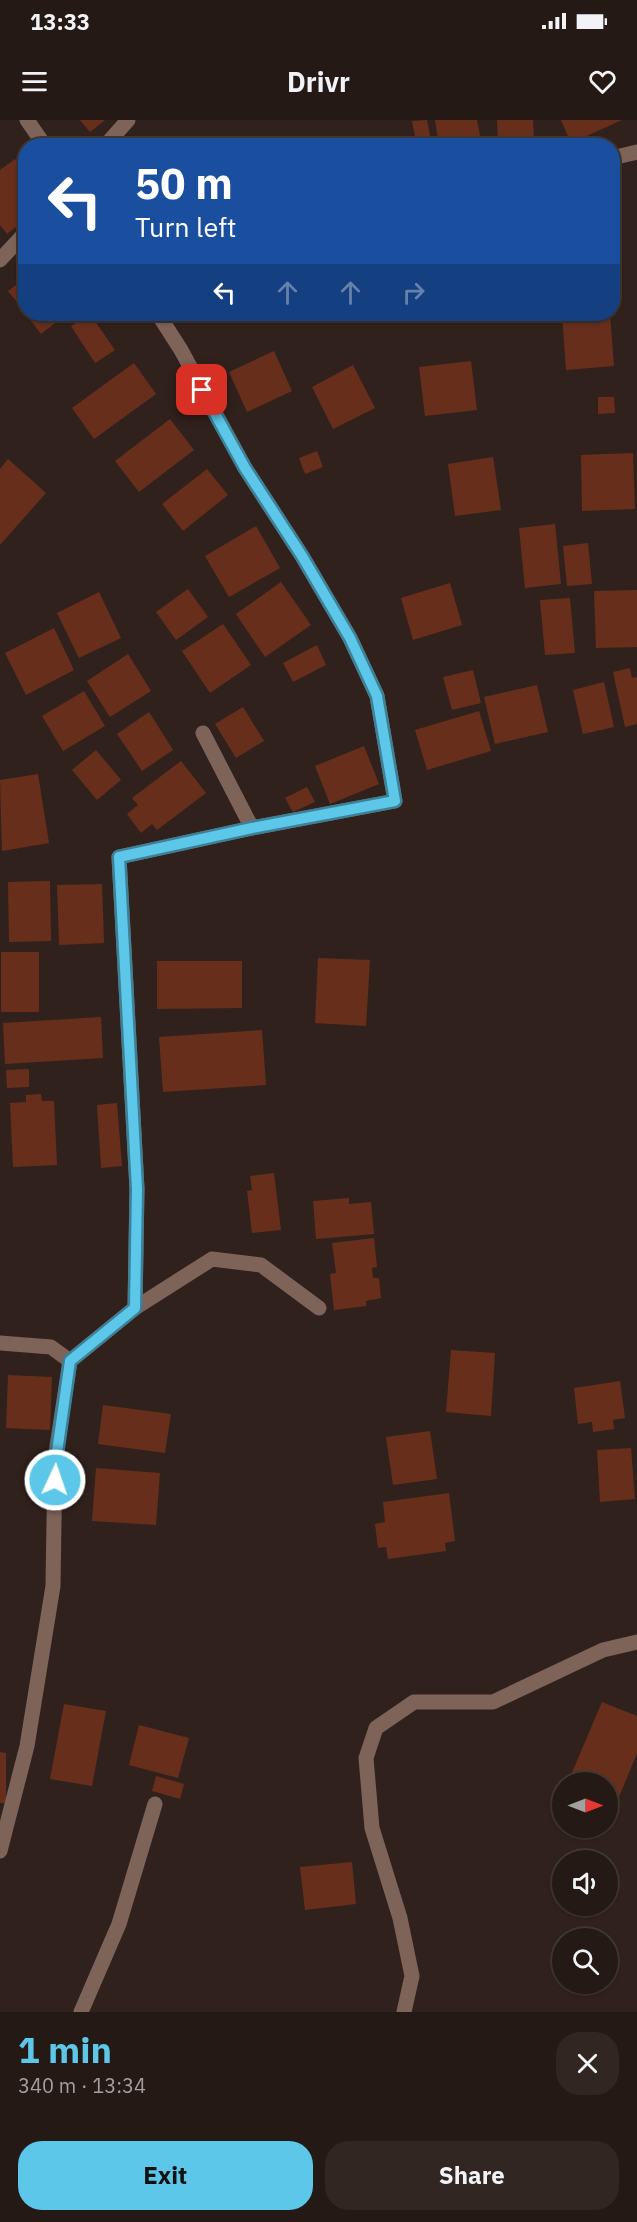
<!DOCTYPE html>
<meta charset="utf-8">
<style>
:root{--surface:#251915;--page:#312622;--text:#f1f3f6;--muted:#a3a0a0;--line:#423834;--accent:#5cc7e8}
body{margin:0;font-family:"IBM Plex Sans",sans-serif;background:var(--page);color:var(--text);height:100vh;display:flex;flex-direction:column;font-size:22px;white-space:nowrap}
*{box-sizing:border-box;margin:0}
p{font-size:20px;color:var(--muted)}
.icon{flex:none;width:33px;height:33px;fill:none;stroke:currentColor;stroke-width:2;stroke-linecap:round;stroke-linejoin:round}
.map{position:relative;height:1892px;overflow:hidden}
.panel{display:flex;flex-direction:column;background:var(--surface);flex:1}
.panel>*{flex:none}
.hud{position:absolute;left:18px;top:18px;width:602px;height:183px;border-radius:24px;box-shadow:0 2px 4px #0004,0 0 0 2px var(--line);background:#1a4fa0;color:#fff;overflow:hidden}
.needle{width:39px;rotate:90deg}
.buttons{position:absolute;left:552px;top:1652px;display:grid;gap:12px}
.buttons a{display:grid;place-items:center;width:66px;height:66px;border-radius:50%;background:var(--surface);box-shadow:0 2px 4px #0004,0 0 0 2px var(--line);font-size:30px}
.pin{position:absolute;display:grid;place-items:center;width:51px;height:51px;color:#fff;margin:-26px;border-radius:12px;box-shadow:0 3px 9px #0006}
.me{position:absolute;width:66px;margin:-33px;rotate:3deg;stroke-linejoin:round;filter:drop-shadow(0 0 4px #0008)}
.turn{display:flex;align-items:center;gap:21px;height:126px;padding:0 18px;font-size:27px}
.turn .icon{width:78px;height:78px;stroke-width:2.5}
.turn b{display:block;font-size:42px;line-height:51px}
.lanes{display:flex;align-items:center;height:57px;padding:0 18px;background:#0003;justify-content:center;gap:30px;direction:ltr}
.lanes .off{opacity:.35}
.round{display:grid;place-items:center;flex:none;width:63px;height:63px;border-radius:24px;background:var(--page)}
.head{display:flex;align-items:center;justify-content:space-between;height:102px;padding:0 18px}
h1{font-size:36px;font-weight:700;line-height:45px;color:var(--accent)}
.action{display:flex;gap:12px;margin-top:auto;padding:12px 18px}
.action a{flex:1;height:69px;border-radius:24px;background:var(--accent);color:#111;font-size:24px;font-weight:700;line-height:69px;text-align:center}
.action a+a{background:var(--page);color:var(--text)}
.status{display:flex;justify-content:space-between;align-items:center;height:42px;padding:0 30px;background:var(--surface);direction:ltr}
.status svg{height:16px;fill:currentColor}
header{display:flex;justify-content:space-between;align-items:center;height:78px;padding:0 18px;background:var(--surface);font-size:27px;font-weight:700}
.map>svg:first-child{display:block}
.building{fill:#672f1b}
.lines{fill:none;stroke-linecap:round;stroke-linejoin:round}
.minor{stroke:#7e6359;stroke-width:15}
.route-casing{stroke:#3c8197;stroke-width:15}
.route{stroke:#5cc7e8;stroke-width:10}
</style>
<div class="status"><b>13:33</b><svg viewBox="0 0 49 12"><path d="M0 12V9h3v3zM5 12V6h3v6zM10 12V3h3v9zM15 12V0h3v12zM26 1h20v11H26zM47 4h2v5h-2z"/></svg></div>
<header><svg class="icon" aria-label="menu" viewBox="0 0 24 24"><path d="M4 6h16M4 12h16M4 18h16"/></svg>Drivr<svg class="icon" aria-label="heart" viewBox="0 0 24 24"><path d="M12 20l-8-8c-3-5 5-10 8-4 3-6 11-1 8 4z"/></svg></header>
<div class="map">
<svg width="637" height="1892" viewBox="0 0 637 1892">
<rect width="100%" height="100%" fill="#31211c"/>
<!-- building -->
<g class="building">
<polygon points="80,0 105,0 90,12"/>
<polygon points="427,0 432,26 417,26 412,1"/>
<polygon points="435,0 477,0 482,26 439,26"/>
<polygon points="497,0 533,0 534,20 498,22"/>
<polygon points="561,0 622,0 571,23"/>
<polygon points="15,39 26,52 26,99 7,114 0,105 0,50"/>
<polygon points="23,160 26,164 26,193 8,171"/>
<polygon points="26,194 48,194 55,203 41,214"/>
<polygon points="90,194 115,230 95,243 71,206"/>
<polygon points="562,194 610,194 614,246 566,250"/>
<polygon points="274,231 292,271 247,292 229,252"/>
<polygon points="471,241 477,290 425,296 419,247"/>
<polygon points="134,243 156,274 94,319 72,288"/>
<polygon points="353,245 375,288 333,309 312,267"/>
<polygon points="598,277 614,277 615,293 598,294"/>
<polygon points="170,299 194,330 139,372 115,341"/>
<polygon points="317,331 323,347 305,354 299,338"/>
<polygon points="633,333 635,389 582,391 581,335"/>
<polygon points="493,337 501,390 455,396 448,344"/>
<polygon points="8,339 46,373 0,425 0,349"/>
<polygon points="207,349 228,375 183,411 162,384"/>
<polygon points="555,404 561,464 525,468 519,408"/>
<polygon points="256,406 280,448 229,477 205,436"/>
<polygon points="588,423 592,464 567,466 563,426"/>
<polygon points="281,462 311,505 265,537 236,494"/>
<polygon points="450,463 462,505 413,520 401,478"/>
<polygon points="188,469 208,497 176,520 156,492"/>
<polygon points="637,470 637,527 596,528 594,471"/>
<polygon points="99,472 121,518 79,538 57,493"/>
<polygon points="570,478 575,533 545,535 540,480"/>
<polygon points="223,504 251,545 210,573 182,531"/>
<polygon points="54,508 74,550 26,575 5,533"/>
<polygon points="317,525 326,545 293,562 283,543"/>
<polygon points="128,534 151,571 110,597 87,561"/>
<polygon points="630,548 632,558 637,557 637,604 625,607 613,552"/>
<polygon points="473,550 481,583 452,590 443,557"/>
<polygon points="604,562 614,607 583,614 573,570"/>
<polygon points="537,565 548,612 495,624 484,577"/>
<polygon points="84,571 105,606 63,631 42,596"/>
<polygon points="243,587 264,621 236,638 215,604"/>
<polygon points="479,591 491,631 427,650 415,610"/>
<polygon points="149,592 173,630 142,651 117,614"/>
<polygon points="364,626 379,664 330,684 315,646"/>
<polygon points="96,630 121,660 97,680 72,650"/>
<polygon points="181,641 206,673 157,710 152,704 141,713 127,694 138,685 132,678"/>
<polygon points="38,654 49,723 2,731 0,660"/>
<polygon points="307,667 315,682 293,692 285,678"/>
<polygon points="50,761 51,821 9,822 8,762"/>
<polygon points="102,764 104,823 59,825 57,765"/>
<rect x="1" y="832" width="38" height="60"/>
<polygon points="318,838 370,840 366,906 315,903"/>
<polygon points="157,841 242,841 242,888 157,889"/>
<polygon points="101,897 103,938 5,944 3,903"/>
<polygon points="262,910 266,965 163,972 159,917"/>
<polygon points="29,949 29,967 7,968 6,950"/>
<polygon points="41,974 42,981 54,981 57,1045 13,1047 10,983 26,982 26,975"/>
<polygon points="117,983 122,1046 101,1048 97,985"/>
<polygon points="274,1053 281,1110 252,1113 247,1071 252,1070 250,1056"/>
<polygon points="349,1078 349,1084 371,1082 374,1114 316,1119 313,1081"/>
<polygon points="374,1118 377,1147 372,1148 373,1158 379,1158 381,1178 366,1181 366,1186 334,1190 330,1154 336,1153 332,1123"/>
<polygon points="451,1230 495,1233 491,1296 446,1292"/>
<polygon points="8,1255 52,1257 50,1310 6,1308"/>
<polygon points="620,1261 625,1298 613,1300 614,1309 593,1312 592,1302 578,1304 574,1268"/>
<polygon points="103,1285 171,1294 165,1333 98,1324"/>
<polygon points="430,1311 437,1359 393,1365 386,1317"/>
<polygon points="631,1328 635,1379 600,1382 597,1330"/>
<polygon points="96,1348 160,1353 156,1405 92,1401"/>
<polygon points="449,1373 455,1421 445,1423 446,1431 388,1439 386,1427 378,1428 375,1404 385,1402 383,1382"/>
<polygon points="602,1582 637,1596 637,1633 608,1704 608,1662 568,1662"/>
<polygon points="64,1584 106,1591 92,1666 50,1659"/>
<polygon points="139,1605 189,1618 178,1658 129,1645"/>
<polygon points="0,1632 6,1633 6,1683 0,1683"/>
<polygon points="156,1656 184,1664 180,1679 152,1671"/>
<polygon points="352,1742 356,1784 305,1790 300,1747"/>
</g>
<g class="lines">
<!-- minor -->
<g class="minor">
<polyline points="27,0 45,26"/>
<polyline points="105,26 128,0"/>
<polyline points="612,38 637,32"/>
<polyline points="0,140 26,112"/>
<polyline points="158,194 181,230 245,348 302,436 350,518 377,576 395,681 252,708"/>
<polyline points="135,1188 212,1139 261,1145 319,1188"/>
<polyline points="0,1223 51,1227 70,1241"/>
<polyline points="0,1731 27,1626 53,1466 55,1339 70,1241 135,1188 137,1069 119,737 252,708 203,613"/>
<polyline points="81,1892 119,1804 155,1684"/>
<polyline points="404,1892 412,1856 400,1798 372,1708 366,1638 376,1608 414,1582 493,1582 603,1530 637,1522"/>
</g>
</g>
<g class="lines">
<!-- route casing -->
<g class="route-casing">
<polyline id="route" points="55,1360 56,1339 70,1241 135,1188 137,1069 119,737 252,708 395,681 377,576 350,518 302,436 245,348 202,270"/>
</g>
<!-- route -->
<use href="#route" class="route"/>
</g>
</svg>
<div class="buttons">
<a><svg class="needle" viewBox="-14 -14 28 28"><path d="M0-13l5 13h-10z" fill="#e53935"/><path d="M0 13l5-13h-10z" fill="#a3a0a0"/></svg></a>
<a><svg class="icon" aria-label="sound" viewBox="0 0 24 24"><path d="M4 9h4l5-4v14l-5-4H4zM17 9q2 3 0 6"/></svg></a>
<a><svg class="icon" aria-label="search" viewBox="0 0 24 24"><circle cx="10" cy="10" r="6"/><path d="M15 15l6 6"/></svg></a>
</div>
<div class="pin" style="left:202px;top:270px;background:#d93025"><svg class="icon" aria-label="arrive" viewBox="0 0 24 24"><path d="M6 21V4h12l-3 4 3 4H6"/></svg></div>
<svg class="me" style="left:55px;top:1360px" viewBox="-20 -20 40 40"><circle r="17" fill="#5cc7e8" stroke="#fff" stroke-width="3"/><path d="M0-11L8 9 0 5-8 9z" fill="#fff"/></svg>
<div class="hud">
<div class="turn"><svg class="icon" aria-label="left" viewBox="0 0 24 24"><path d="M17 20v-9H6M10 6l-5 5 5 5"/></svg><div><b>50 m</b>Turn left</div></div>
<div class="lanes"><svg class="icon" aria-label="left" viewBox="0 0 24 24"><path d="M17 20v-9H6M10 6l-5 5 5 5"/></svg><svg class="icon off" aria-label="ahead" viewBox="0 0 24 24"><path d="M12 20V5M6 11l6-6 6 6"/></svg><svg class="icon off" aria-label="ahead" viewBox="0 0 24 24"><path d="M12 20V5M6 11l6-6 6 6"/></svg><svg class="icon off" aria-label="right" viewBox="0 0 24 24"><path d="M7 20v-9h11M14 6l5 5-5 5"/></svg></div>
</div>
</div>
<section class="panel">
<div class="head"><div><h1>1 min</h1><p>340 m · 13:34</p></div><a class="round"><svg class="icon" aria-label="close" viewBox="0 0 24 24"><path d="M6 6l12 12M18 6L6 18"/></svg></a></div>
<div class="action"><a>Exit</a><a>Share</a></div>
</section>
